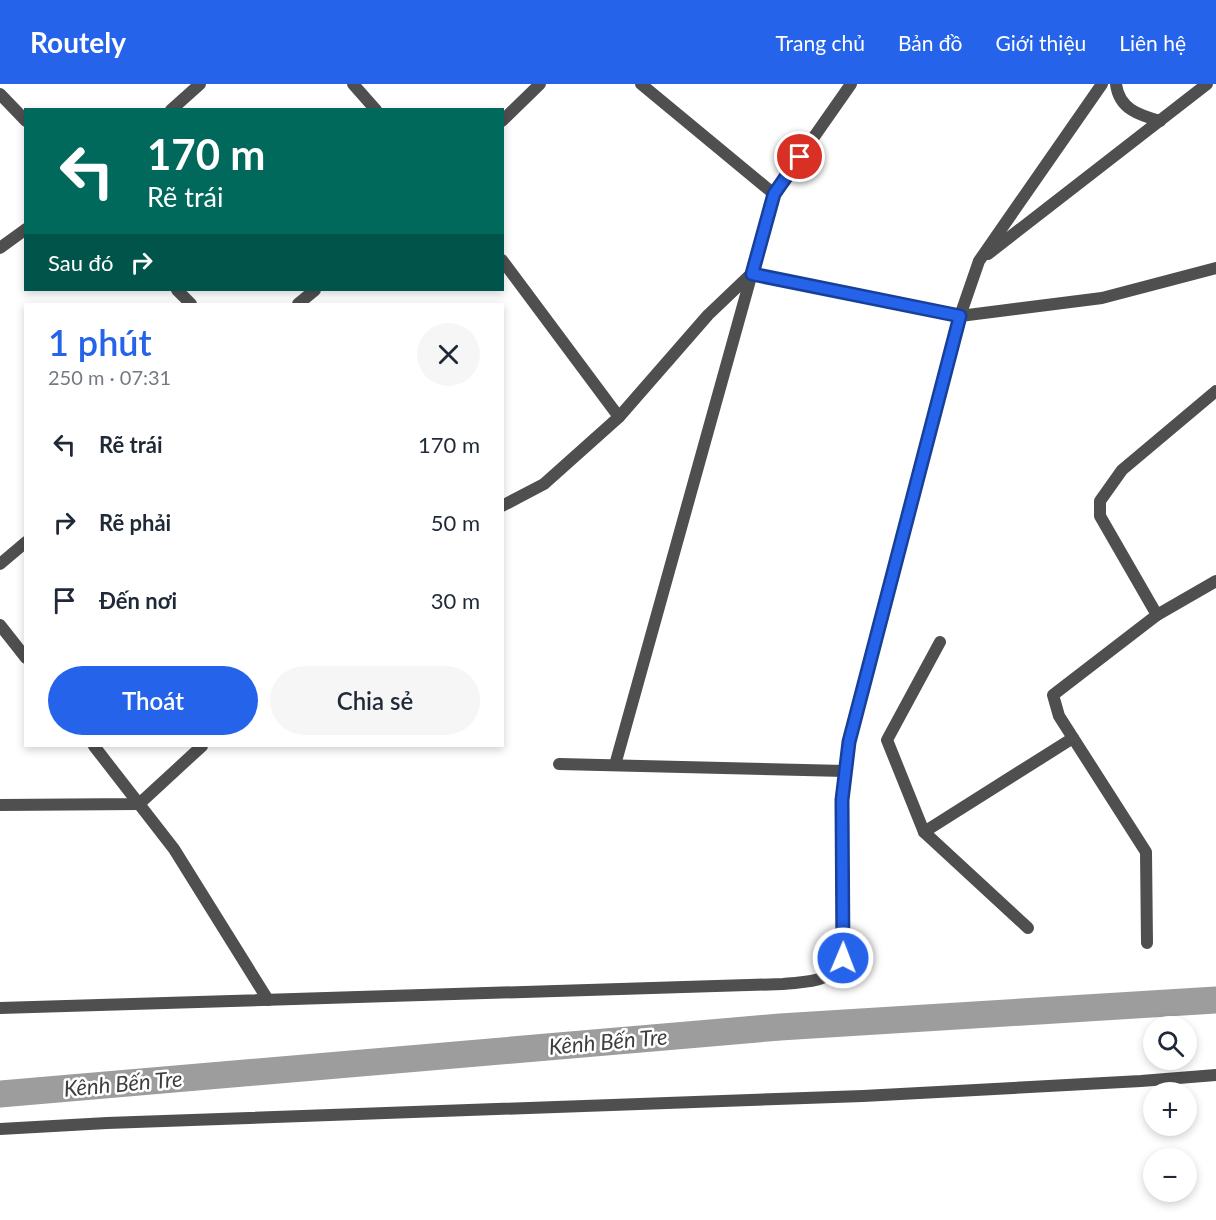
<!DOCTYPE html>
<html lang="vi">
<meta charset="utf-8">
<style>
:root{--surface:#fff;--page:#f6f6f7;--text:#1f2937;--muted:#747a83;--accent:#2563eb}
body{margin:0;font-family:Lato,sans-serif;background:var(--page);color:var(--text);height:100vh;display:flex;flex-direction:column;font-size:22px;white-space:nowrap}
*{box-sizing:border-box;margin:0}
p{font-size:20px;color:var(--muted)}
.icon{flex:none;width:33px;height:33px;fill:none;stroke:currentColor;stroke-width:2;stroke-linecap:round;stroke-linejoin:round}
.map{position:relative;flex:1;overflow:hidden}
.drawer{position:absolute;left:24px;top:219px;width:480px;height:444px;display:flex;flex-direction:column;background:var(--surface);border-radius:0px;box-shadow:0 3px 9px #0003}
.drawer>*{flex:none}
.guide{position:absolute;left:24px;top:24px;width:480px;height:183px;border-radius:0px;box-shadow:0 3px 9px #0003;background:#00695c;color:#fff;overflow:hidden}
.controls{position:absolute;left:1143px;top:932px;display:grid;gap:12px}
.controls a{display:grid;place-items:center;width:54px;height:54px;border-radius:50%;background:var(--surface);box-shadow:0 3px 9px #0003;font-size:30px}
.pin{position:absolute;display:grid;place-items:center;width:51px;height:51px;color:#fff;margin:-26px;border:3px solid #fff;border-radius:50%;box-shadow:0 2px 6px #0007}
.me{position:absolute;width:66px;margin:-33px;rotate:1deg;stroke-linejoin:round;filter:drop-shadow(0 0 4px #0008)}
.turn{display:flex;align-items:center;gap:21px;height:126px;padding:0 24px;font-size:27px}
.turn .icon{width:78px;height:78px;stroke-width:2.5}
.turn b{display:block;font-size:42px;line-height:51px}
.then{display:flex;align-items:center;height:57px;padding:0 24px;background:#0003;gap:12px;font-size:22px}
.round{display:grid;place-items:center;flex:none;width:63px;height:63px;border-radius:32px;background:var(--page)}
.headline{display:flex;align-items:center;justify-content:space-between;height:102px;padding:0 24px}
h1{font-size:36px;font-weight:600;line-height:45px;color:var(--accent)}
.action{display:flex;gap:12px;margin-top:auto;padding:12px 24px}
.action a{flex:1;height:69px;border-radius:36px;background:var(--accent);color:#fff;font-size:24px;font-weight:600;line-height:69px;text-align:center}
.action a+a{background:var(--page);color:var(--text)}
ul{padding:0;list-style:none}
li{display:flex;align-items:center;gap:18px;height:78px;padding:0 24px}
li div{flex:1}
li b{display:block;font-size:22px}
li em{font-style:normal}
header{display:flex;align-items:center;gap:36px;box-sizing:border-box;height:84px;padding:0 30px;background:var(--accent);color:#fff}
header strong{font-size:28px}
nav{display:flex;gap:33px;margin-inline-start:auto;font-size:21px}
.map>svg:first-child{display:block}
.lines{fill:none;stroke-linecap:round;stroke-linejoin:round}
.canal{stroke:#9d9d9d;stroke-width:27}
.minor{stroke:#4f4f4f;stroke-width:12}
.tertiary{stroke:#4f4f4f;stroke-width:12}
.route-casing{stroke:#184099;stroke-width:15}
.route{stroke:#2563eb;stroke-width:10}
.labels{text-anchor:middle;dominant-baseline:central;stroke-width:5;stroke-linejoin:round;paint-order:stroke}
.water-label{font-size:22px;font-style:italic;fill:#3e3e3e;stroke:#fff}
</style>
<header>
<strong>Routely</strong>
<nav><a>Trang chủ</a><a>Bản đồ</a><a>Giới thiệu</a><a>Liên hệ</a></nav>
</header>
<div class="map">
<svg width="1216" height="1136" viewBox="0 0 1216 1136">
<rect width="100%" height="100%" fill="#fff"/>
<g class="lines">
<!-- canal -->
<polyline class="canal" points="0,1010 780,943 1216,916"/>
<!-- minor -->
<g class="minor">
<polyline points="353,0 376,26"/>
<polyline points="641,0 774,110"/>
<path d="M1116,0C1119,25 1139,31 1160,37"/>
<polyline points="0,10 26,37"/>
<polyline points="171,26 200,0"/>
<polyline points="502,37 540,0"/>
<polyline points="0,164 26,145"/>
<polyline points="988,170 1207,0"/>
<polyline points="502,176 619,333"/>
<polyline points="177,206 191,220"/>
<polyline points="298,220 315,206"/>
<polyline points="502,422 544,400 619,333 708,231 751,190 960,232 1102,214 1216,184"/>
<polyline points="0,480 26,458"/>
<polyline points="1157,531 1100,432 1100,417 1122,386 1216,307"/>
<polyline points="940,558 887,656 924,748 1028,844"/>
<polyline points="559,680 845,687"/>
<polyline points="615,681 774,110 851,0"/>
<polyline points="0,721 139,720 202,662"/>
<polyline points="924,748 1073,654"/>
<polyline points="1147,859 1146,768 1059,632 1053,611 1157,531 1216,497"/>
<path d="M0,924L783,900C810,897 829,900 843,874L842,716L849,658L960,232L979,177L1102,0"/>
<polyline points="0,1045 107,1039 863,1012 1141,997 1216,991"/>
</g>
<!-- tertiary -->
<g class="tertiary">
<polyline points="0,541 26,574"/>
<polyline points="94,662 174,765 268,916"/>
</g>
</g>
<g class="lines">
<!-- route casing -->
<g class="route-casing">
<polyline id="route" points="800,73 774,110 752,190 960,232 849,658 842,716 843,874"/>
</g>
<!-- route -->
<use href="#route" class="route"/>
</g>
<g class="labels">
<!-- water labels -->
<g class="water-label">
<text transform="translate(608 957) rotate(-5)">Kênh Bến Tre</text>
<text transform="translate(123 999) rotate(-5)">Kênh Bến Tre</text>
</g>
</g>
</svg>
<div class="controls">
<a><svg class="icon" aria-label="search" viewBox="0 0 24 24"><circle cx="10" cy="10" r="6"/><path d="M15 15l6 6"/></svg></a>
<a>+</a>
<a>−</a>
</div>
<div class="pin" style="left:800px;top:73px;background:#d93025"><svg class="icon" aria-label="arrive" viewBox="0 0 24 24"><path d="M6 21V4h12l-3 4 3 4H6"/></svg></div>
<svg class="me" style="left:843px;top:874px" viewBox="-20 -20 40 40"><circle r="17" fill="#2563eb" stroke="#fff" stroke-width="3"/><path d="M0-11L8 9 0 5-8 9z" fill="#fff"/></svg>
<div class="guide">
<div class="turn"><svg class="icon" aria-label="left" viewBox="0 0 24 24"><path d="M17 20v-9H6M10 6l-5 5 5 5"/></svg><div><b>170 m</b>Rẽ trái</div></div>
<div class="then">Sau đó<svg class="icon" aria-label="right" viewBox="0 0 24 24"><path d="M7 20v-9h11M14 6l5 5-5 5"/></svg></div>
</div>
<section class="drawer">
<div class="headline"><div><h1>1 phút</h1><p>250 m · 07:31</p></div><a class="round"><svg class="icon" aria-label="close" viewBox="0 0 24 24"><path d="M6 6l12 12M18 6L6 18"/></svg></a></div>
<ul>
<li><svg class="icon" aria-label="left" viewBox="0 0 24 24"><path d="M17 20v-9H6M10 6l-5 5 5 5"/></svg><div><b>Rẽ trái</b></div><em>170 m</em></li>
<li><svg class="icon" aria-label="right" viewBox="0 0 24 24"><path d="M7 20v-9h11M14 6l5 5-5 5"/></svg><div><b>Rẽ phải</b></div><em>50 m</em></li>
<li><svg class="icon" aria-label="arrive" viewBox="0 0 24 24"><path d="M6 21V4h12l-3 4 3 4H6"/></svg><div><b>Đến nơi</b></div><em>30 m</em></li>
</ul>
<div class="action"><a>Thoát</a><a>Chia sẻ</a></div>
</section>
</div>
